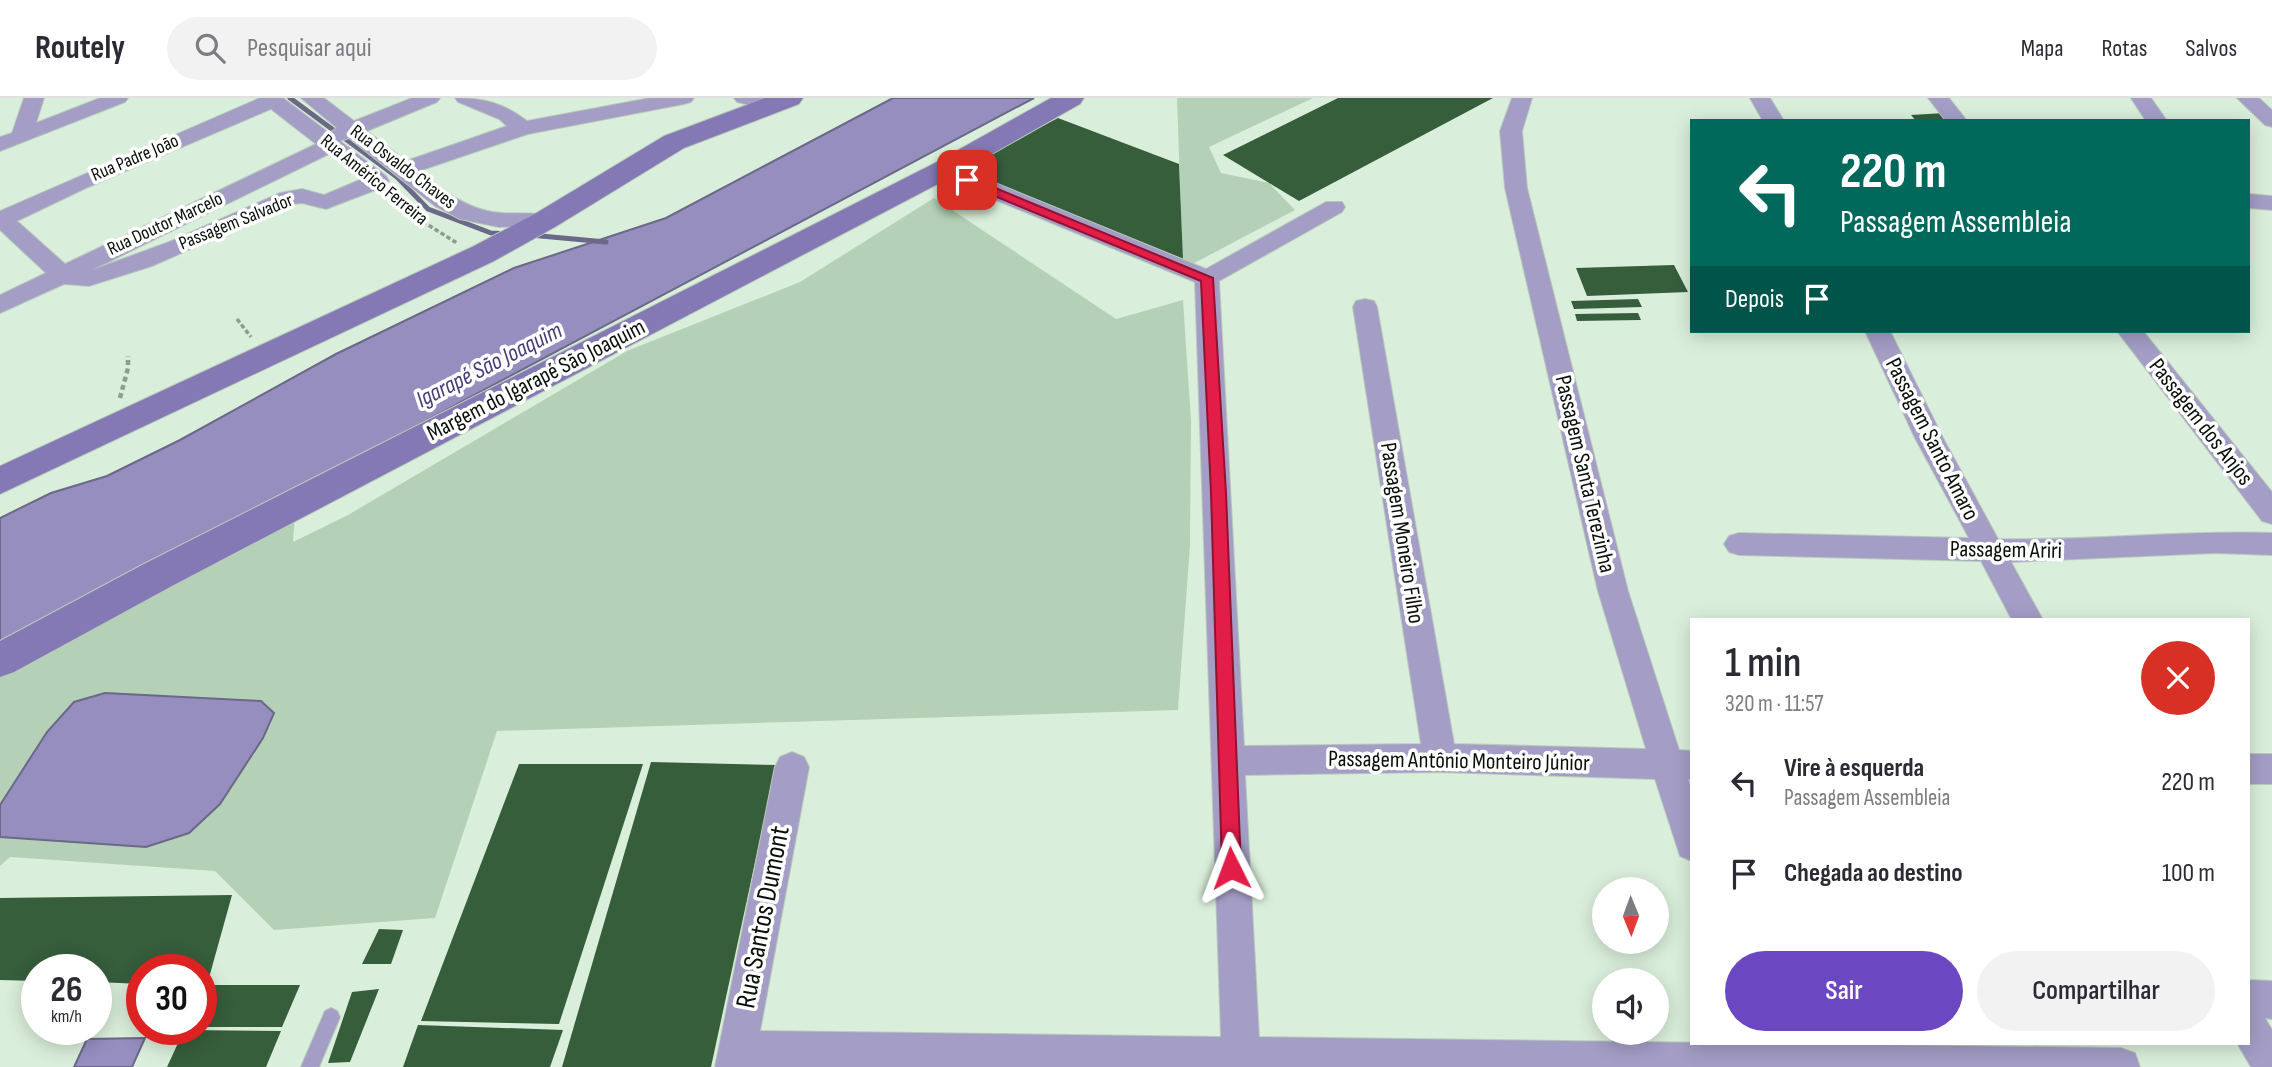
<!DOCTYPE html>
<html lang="pt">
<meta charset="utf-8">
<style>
:root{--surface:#fff;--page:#f2f2f3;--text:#2b2b33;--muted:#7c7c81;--line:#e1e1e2;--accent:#6b48c1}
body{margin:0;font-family:"Sofia Sans Condensed",sans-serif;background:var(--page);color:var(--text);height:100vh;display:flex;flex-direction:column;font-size:26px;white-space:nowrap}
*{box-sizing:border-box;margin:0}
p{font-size:23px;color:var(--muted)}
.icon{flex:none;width:38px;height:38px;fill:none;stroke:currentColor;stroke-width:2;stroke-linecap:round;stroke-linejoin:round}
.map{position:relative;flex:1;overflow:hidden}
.details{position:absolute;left:1690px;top:520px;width:560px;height:427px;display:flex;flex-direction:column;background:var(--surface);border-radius:0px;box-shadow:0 4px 18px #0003}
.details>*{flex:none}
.banner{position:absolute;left:1690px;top:21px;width:560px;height:214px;border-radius:0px;box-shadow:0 4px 18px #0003;background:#00695c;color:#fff;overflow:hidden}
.needle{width:46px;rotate:179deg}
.fabs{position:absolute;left:1592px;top:779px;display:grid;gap:14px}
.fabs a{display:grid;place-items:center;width:77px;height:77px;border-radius:50%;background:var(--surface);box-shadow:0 4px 18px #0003;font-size:35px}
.speed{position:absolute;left:21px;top:856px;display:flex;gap:14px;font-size:35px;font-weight:700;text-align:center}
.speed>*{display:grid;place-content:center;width:91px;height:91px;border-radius:50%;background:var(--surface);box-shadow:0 4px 18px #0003;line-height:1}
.speed small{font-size:18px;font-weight:400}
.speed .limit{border:10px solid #d22;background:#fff;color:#111}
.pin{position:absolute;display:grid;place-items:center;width:60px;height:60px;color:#fff;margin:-30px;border-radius:14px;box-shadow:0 4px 10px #0006}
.me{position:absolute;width:77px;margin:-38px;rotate:357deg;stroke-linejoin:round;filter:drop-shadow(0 0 5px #0008)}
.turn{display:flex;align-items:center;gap:24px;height:147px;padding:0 35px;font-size:32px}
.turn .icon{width:91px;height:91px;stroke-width:2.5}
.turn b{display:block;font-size:49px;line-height:60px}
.then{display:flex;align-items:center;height:66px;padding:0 35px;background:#0003;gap:14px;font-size:26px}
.round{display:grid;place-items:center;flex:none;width:74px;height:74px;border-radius:37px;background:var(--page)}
.summary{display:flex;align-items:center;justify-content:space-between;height:119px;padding:0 35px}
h1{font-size:42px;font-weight:600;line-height:52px}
.cta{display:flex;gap:14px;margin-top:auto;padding:14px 35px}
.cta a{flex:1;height:80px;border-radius:42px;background:var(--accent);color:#fff;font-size:28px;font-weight:600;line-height:80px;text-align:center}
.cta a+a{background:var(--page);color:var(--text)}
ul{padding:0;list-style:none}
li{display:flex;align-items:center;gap:21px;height:91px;padding:0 35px}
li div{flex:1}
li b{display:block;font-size:26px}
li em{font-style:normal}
header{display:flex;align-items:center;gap:42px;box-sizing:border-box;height:98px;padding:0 35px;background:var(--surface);border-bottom:2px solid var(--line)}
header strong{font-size:33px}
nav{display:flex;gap:38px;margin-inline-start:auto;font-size:24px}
.search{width:490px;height:63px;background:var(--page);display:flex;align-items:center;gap:18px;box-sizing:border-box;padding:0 24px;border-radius:38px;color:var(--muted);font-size:26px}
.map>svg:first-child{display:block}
.green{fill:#b4d1b7}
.water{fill:#968ebf;stroke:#6b6888;stroke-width:2}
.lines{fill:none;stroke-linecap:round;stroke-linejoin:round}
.stream{stroke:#6b6888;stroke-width:5}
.building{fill:#365e3b}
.lane-casing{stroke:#b8cbb9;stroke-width:2}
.street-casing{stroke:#b8cbb9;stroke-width:2}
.secondary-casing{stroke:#b8cbb9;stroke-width:2}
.path-far1{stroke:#8d9d8e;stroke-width:3.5;stroke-dasharray:4.5 2.5;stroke-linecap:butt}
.path{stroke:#8d9d8e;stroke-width:4.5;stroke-dasharray:5 3.5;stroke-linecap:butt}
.lane{fill:#a49ec7;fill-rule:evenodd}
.street{fill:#a49ec7;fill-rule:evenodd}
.secondary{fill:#8479b5;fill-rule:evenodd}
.route{fill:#e11d48;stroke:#92132f;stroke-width:2}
.labels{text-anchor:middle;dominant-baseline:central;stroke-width:7;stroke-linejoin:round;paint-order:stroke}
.far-street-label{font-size:19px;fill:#080f09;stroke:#fff}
.street-label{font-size:23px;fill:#080f09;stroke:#fff}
.water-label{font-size:24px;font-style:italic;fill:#493a79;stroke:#fff}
.near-street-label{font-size:28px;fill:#080f09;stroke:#fff}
</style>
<header>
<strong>Routely</strong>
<div class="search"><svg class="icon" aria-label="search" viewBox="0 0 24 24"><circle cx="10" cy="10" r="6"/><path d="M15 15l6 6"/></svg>Pesquisar aqui</div>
<nav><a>Mapa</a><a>Rotas</a><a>Salvos</a></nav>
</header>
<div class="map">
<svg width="2272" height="969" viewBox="0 0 2272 969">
<rect width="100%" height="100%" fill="#daefdb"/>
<!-- green -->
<g class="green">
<polygon points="1177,0 1313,0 1209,49 1221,75 1269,85 1295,112 1183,171"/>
<polygon points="934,100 1116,221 1183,202 1191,323 1190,447 1178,612 497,633 435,820 274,832 215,773 10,759 0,768 0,576 295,416 293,444 348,417 627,253 800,184"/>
</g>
<!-- water -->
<g class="water">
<polygon points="893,0 1034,0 267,407 0,544 0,420 51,395 107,378 180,342 336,256 514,170 666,120"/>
<polygon points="105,595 261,603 274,615 263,640 220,706 189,735 146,749 0,739 0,707 47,634 74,604"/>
<polygon points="145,940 132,969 74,969 87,941"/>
</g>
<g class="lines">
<!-- stream -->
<g class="stream">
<polyline points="290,0 397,79 428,111 491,135 508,136"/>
<polyline points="530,137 606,144"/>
</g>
</g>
<!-- building -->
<g class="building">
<polygon points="1338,0 1493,0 1299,103 1223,57"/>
<polygon points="1944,15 1951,23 1916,23 1911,17"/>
<polygon points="1058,20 1179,66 1183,161 957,72"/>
<polygon points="1674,167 1688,194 1587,198 1576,170"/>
<polygon points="1638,201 1642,209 1574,211 1571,203"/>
<polygon points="1638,215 1641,222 1577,223 1575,216"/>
<polygon points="651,664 776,667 711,969 562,969"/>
<polygon points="519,666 643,666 559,926 421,923"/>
<polygon points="232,797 207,887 201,887 201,872 142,872 142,886 96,884 96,872 37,872 37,883 0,882 0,800"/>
<polygon points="379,831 403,832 391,866 362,866"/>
<polygon points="207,887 300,887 282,929 201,929 201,899"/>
<polygon points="379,891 350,964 328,965 352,894"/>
<polygon points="418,927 563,932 550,969 403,969"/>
<polygon points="184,932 281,933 266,969 167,969"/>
</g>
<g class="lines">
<!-- lane casing -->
<g class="lane-casing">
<polygon id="lane" points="331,910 337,913 340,919 319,969 301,969 325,913"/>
</g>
<!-- street casing -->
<g class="street-casing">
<g id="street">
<polygon points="24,0 44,0 36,25 100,0 128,0 125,4 0,53 0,39 12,35"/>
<path d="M260,0H283L329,35L337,30L301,0H324L354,23L412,0H440L437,4L367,33L406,63L507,28L499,21L458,4L455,0C483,0 504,5 527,23L650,0H694L691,4L684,6L528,36L419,73C444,93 468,113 502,115C519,116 536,114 552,118L555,123L552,128L499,129L460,121L435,108L349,40L340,43L386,78L389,83L386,88L326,111L302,105L293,106L152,168L89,188L64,186L0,215V197L46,175L0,132V113ZM271,11L316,46L65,166L17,123L86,90ZM329,56L362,81L324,97L302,91L280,95L169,144L92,172Z"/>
<polygon points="734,0 772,0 781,6 778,10 771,12 737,4"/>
<polygon points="1512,0 1532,0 1522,33 1527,90 1628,493 1679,652 1692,653 1692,681 1688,681 1692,694 1692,763 1680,758 1655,681 1440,674 1245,677 1259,939 2121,950 2135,955 2140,969 715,969 775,669 780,659 792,654 804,659 809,669 760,933 1221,939 1195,184 935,77 932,72 935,67 951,67 1206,171 1326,104 1342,104 1345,109 1342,114 1219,183 1244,648 1421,646 1353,209 1356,203 1365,201 1374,203 1377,209 1454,646 1646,651 1598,493 1505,90 1500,33"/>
<polygon points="1750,0 1770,0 1784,23 1763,23"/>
<polygon points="1928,0 1949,0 1967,23 1946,23"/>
<polygon points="2131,0 2151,0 2167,23 2146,23"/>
<polygon points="2237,0 2259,0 2272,12 2272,29 2265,27"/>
<polygon points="2249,96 2272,98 2272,112 2249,110"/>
<path d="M1865,233H1890L1943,340L1998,441C2090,443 2181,432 2272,435V457L2215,455L2011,464L2043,522H2012L1981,463L1739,457L1729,454L1724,446L1729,438L1739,435L1969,440L1915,340Z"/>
<polygon points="2117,233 2143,233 2272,394 2272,426 2262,423"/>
<rect x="2249" y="656" width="23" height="30"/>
<polygon points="2249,882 2272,883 2272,921 2265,920 2272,932 2272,969 2251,969 2237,945 2249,945"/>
</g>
</g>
<!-- secondary casing -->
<g class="secondary-casing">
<g id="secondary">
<polygon points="765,0 803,0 799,6 684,50 555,129 494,163 0,396 0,368 472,149 533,117 664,38"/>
<polygon points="1051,0 1084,0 1080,6 953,78 170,489 14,574 0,579 0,543 142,467 933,66"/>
</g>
</g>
<!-- path-far1 -->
<g class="path-far1">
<polyline points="392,95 425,125 457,145"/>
<polyline points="237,221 251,239"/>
</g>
<!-- path -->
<polyline class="path" points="120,300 128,270 128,258"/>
<!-- lane -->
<use href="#lane" class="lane"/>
<!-- street -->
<use href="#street" class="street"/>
<!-- secondary -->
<use href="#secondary" class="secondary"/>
</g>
<!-- route -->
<polygon class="route" points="963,80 971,80 1213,180 1226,395 1241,770 1238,777 1231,779 1225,777 1222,770 1211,395 1201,183 963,85"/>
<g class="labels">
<!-- far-street labels -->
<g class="far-street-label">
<text transform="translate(135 60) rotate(-23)">Rua Padre João</text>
<text transform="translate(403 69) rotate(37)">Rua Osvaldo Chaves</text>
<text transform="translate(374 82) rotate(39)">Rua Américo Ferreira</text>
<text transform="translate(236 124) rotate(-22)">Passagem Salvador</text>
<text transform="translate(165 126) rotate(-25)">Rua Doutor Marcelo</text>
</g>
<!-- street labels -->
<g class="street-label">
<text transform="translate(536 282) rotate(-27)">Margem do Igarapé São Joaquim</text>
<text transform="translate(2201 324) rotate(52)">Passagem dos Anjos</text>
<text transform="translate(1932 341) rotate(63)">Passagem Santo Amaro</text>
<text transform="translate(1585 376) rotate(77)">Passagem Santa Terezinha</text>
<text transform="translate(1402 435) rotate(81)">Passagem Moneiro Filho</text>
<text transform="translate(2006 452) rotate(1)">Passagem Ariri</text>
<text transform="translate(1459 663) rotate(1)">Passagem Antônio Monteiro Júnior</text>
</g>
<!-- water labels -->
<g class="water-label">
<text transform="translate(489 267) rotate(-27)">Igarapé São Joaquim</text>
</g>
<!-- near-street labels -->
<g class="near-street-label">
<text transform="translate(763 819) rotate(-79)">Rua Santos Dumont</text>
</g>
</g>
</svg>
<div class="fabs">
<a><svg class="needle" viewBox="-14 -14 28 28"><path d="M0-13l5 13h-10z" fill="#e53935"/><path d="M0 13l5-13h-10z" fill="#7c7c81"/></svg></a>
<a><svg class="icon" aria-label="sound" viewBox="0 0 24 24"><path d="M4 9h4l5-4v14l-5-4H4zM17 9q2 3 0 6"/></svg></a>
</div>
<div class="speed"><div>26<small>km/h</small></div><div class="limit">30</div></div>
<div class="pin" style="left:967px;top:82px;background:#d93025"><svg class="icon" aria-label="arrive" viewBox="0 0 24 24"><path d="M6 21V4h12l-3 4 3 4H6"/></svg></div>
<svg class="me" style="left:1231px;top:770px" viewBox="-20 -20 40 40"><path d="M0-17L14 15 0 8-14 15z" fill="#e11d48" stroke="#fff" stroke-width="4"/></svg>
<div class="banner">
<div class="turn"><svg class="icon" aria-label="left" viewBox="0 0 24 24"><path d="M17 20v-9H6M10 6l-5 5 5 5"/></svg><div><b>220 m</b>Passagem Assembleia</div></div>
<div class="then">Depois<svg class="icon" aria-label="arrive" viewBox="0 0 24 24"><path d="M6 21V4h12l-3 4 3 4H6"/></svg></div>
</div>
<section class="details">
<div class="summary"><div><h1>1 min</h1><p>320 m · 11:57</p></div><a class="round" style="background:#d93025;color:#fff"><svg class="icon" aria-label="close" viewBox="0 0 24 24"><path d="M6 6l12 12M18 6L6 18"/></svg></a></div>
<ul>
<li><svg class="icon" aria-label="left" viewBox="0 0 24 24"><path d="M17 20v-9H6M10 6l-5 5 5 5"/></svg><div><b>Vire à esquerda</b><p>Passagem Assembleia</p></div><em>220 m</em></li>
<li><svg class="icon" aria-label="arrive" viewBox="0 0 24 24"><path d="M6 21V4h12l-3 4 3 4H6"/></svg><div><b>Chegada ao destino</b></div><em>100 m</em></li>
</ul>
<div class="cta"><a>Sair</a><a>Compartilhar</a></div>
</section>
</div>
